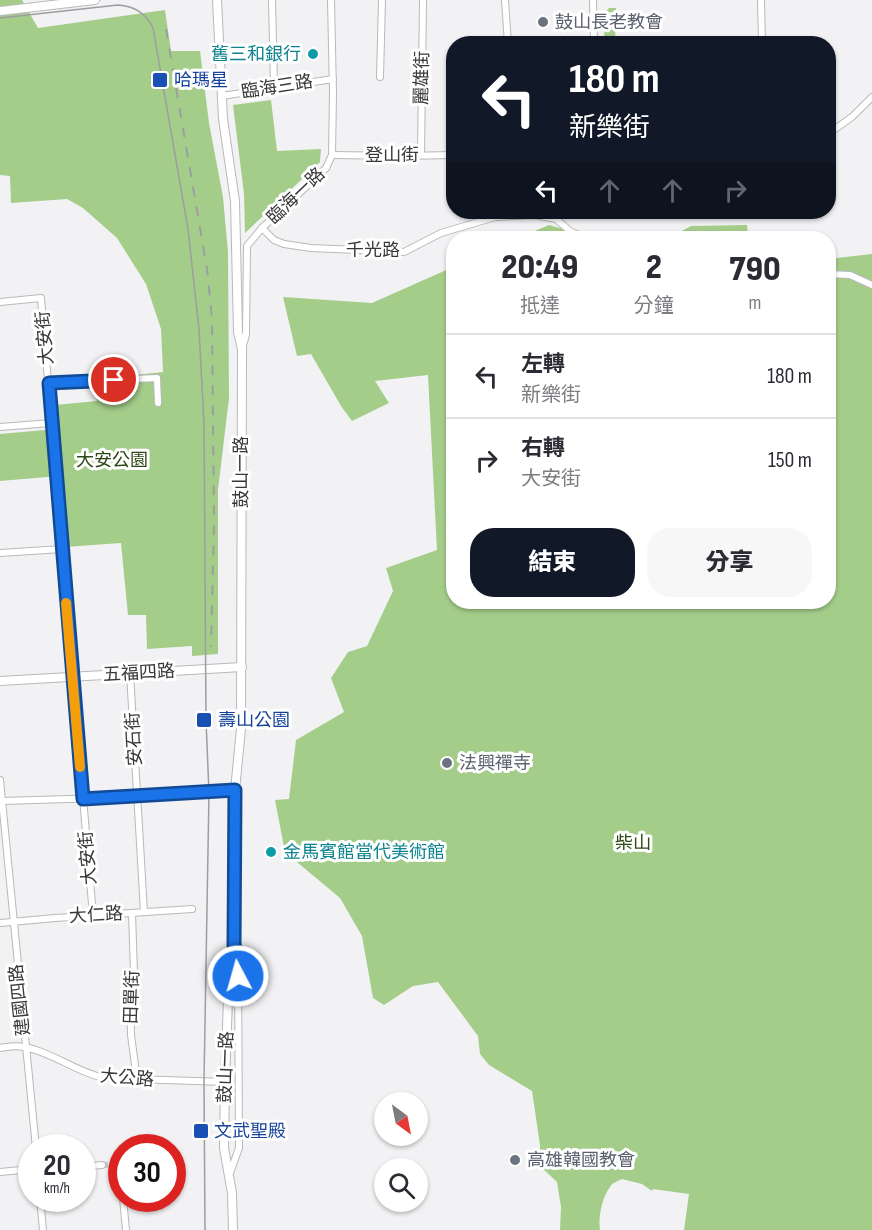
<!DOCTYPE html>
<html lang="zh-TW">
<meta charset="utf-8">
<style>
:root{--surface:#fff;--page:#f7f7f7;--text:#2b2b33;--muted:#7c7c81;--line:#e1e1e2;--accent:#111827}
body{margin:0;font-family:"Sofia Sans Condensed","Noto Sans TC",sans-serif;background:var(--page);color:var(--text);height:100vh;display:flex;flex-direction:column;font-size:22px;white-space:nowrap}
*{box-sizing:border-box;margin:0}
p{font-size:20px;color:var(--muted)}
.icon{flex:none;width:33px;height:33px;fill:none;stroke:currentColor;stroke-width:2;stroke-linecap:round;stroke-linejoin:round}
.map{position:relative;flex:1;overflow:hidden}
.side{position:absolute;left:446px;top:231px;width:390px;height:378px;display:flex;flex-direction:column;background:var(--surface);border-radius:24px;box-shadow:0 2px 4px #0004}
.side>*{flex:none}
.hud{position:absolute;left:446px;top:36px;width:390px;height:183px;border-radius:24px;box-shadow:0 2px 4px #0004;background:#111827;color:#fff;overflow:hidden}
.needle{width:39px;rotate:148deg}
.buttons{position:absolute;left:374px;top:1092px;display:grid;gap:12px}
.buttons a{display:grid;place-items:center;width:54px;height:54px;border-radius:50%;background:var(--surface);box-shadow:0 2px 4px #0004;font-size:30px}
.speed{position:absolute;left:18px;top:1134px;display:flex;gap:12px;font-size:30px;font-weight:700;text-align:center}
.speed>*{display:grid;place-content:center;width:78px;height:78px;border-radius:50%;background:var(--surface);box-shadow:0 2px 4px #0004;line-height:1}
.speed small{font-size:15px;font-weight:400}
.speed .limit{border:9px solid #d22;background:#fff;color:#111}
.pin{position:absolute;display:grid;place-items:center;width:51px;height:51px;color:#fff;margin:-26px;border:3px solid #fff;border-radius:50%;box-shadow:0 2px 6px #0007}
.me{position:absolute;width:66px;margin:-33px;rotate:354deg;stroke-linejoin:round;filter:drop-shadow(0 0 4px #0008)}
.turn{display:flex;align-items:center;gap:21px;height:126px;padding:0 24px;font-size:27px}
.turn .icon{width:78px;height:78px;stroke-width:2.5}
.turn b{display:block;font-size:42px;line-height:51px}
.lanes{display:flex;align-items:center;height:57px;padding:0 24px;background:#0003;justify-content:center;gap:30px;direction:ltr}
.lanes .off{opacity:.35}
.eta{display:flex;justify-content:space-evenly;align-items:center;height:102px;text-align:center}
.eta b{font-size:36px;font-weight:800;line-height:42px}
.action{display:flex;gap:12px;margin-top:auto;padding:12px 24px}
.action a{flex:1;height:69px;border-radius:24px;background:var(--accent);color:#fff;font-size:24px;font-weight:800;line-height:69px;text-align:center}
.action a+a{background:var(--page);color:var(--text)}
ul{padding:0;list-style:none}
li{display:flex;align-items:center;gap:18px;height:84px;padding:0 24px;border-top:2px solid var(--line)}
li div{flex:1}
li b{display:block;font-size:22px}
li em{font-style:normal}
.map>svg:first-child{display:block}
.green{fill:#a4cd8a}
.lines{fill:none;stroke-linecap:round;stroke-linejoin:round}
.minor-tunnel{stroke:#cdcdcf;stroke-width:6;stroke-dasharray:6 3;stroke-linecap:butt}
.minor-casing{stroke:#b9b9ba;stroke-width:8}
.tertiary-casing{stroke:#b9b9ba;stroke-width:10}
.minor{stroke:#fff;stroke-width:6}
.tertiary{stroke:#fff;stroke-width:8}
.tram{stroke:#9e9ea0;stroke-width:1.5}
.rail{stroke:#9e9ea0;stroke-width:2;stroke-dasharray:10 10;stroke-linecap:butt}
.route-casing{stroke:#114b97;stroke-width:15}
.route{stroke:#1a73e8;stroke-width:10}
.slow{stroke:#f59e0b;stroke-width:10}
.worship-dot{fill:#6b7280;stroke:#fff;stroke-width:2}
.culture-dot{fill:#0f9aa8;stroke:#fff;stroke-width:2}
.transit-dot{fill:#1a4fb4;stroke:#fff;stroke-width:2}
.labels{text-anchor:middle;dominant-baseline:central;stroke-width:6;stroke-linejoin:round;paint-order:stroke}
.worship-label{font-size:18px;fill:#5b616d;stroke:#fff;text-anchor:start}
.culture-label{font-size:18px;fill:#0d838f;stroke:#fff;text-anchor:end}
.street-label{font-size:18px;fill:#383839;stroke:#fff}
.transit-label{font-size:18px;fill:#164399;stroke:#fff;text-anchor:start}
.park-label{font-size:18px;fill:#2b4815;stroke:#fff}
</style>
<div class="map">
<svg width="872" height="1230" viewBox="0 0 872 1230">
<rect width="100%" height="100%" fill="#f2f2f4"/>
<!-- green -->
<g class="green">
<polygon points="0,0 22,0 38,28 165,10 171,51 200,51 209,123 223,197 228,252 229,398 218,490 218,654 192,656 192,646 147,649 146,615 128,615 121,543 65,547 59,476 0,481 0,434 56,429 55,405 97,401 96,379 163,372 161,329 146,284 117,238 83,208 67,199 11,203 10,176 0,175"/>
<polygon points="609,8 616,8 615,43 604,43 605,13"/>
<polygon points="271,100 277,151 321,149 320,162 245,233 244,194 233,105"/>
<polygon points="549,225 594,238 518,238"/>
<polygon points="747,225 748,238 669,238 691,226"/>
<path d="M872,254V1230H684L689,1194L653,1189L652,1191L642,1184L622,1179C618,1181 612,1183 610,1187C602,1197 598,1218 600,1230H560L561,1207L557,1182L541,1167L540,1145L532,1091L489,1065L480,1054L478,1036L438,982L413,986L384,1005L373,998L362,936L340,898L285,852L275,800L289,799L296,740L344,712L331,678L348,652L367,646L393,591L386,568L437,550L428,375L375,381L389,403L352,421L341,406L311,354L297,356L283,297L372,303L453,267V602H828V259Z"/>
</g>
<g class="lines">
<!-- minor-tunnel -->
<polyline class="minor-tunnel" points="102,1165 120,1164"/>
<!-- minor casing -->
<g class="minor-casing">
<g id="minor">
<polyline points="272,0 274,87"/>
<polyline points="505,0 508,44"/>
<polyline points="593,0 594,44"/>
<polyline points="761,0 762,44"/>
<polyline points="380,77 382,0"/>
<polyline points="222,96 333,79"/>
<polyline points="828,134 852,117 872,97"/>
<polyline points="332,155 403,156 453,155"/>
<polyline points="421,155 423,0"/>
<polyline points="262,228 274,240 284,244 311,248 404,252 441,233 495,217 535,215 556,219 570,231 585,238"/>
<polyline points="828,274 850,275 872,285"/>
<polyline points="0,302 41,298 93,916"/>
<polyline points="242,349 246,335 247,246 262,228 326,168 332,155 333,93 331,0"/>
<polyline points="49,383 157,378 158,403"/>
<polyline points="0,427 51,423"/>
<polyline points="0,553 62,549"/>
<polyline points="130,673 144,912"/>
<polyline points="0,780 36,1148"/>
<polyline points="1,801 137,797 235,790"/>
<polyline points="132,913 134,973 130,995 131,1035 137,1080"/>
<polyline points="0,923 55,918 192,909"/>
<path d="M0,1048C8,1047 16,1045 24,1047C52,1052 76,1072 104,1078L225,1082"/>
<polyline points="120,1164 122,1178"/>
<polyline points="82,1167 102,1165"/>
<polyline points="0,1172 32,1169"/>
<polyline points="230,1173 239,1148 238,957 234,946"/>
<polyline points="40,1198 43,1230"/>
<polyline points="123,1198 126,1230"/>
</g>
</g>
<!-- tertiary casing -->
<g class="tertiary-casing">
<g id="tertiary">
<polyline points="217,0 223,119 235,201 238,332 242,349 241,729 235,790 234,945 229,972 225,1082 224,1148 232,1193 233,1230"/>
<polyline points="0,11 95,0"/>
<polyline points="0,681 242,667"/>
</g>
</g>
<!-- minor -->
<use href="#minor" class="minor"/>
<!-- tertiary -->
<use href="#tertiary" class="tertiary"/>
<!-- tram -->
<path class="tram" d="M0,18L118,5C134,6 146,13 153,28L188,229L199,329L204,424L206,720L209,793L204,1081L205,1230"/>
<!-- rail -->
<polyline class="rail" points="166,29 207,269 212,318 214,524 211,647"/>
</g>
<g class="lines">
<!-- route casing -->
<g class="route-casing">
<polyline id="route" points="114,380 49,383 83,799 235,790 234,945 238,957 238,976"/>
</g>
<!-- route -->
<use href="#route" class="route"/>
<!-- slow -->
<polyline class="slow" points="66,603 80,767"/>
</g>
<!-- markers -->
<g class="worship-dot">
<circle cx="543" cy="22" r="6"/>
<circle cx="447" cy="763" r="6"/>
<circle cx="515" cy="1160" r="6"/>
</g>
<g class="culture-dot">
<circle cx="313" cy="54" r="6"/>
<circle cx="271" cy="852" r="6"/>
</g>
<g class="transit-dot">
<rect x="152" y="72" width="16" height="16" rx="3"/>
<rect x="196" y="712" width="16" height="16" rx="3"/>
<rect x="193" y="1123" width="16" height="16" rx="3"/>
</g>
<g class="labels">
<!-- worship labels -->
<g class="worship-label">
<text x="555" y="22">鼓山長老教會</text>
<text x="459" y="763">法興禪寺</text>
<text x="527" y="1160">高雄韓國教會</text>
</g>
<!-- culture labels -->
<g class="culture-label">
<text x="301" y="54">舊三和銀行</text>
<text x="283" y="852" text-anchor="start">金馬賓館當代美術館</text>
</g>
<!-- street labels -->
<g class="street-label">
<text transform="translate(422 78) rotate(-89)">麗雄街</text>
<text transform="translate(277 87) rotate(-9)">臨海三路</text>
<text x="392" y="155">登山街</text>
<text transform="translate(296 196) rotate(-44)">臨海一路</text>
<text x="373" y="250">千光路</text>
<text transform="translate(45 338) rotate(-95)">大安街</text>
<text transform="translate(241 472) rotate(-90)">鼓山一路</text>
<text transform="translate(139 673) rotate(-3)">五福四路</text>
<text transform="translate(134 739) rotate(-93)">安石街</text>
<text transform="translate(88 858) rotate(-95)">大安街</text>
<text transform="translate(96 915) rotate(-3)">大仁路</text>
<text transform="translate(132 997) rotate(-88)">田單街</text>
<text transform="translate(20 1000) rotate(-96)">建國四路</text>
<text transform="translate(226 1067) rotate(-88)">鼓山一路</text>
<text transform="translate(127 1078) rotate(5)">大公路</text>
</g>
<!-- transit labels -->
<g class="transit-label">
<text x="174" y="80">哈瑪星</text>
<text x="218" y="720">壽山公園</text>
<text x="214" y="1131">文武聖殿</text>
</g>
<!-- park labels -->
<g class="park-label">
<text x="112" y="460">大安公園</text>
<text x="633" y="843">柴山</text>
</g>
</g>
</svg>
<div class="buttons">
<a><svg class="needle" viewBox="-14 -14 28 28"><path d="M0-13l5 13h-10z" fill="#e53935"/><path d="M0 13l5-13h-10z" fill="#7c7c81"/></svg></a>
<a><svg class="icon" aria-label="search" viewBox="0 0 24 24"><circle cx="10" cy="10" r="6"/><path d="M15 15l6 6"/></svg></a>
</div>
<div class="speed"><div>20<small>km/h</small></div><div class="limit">30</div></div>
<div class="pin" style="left:114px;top:380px;background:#d93025"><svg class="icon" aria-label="arrive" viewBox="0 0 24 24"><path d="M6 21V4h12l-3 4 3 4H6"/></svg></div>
<svg class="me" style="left:238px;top:976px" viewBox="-20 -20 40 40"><circle r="17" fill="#1a73e8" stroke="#fff" stroke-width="3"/><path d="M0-11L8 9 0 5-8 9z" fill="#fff"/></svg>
<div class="hud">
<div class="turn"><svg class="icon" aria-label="left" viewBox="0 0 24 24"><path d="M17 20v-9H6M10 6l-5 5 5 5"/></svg><div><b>180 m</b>新樂街</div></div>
<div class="lanes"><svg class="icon" aria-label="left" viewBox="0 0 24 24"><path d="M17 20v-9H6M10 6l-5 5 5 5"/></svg><svg class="icon off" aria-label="ahead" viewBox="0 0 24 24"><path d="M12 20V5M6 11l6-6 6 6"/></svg><svg class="icon off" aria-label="ahead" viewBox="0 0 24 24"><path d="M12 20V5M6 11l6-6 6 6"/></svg><svg class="icon off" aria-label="right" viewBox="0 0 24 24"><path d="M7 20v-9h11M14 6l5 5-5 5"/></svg></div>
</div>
<section class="side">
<div class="eta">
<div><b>20:49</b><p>抵達</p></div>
<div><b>2</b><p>分鐘</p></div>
<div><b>790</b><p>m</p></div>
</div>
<ul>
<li><svg class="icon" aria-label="left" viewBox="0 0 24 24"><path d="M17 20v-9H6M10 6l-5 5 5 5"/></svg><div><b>左轉</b><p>新樂街</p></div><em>180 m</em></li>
<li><svg class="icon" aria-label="right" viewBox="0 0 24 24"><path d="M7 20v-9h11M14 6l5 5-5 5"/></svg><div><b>右轉</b><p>大安街</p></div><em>150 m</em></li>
</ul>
<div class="action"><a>結束</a><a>分享</a></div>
</section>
</div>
